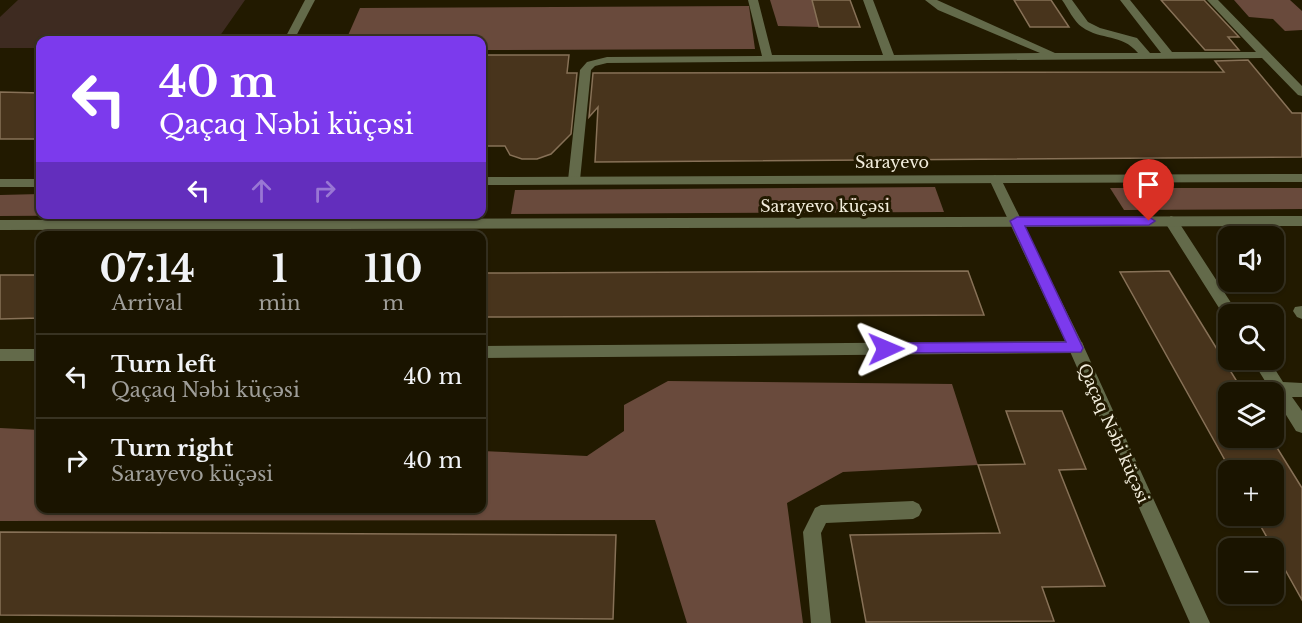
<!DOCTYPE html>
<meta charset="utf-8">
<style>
:root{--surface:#1a1400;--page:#231d0a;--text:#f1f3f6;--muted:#9f9e99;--line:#383322}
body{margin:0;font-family:"Libre Baskerville",serif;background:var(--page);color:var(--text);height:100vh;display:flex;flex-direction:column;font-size:22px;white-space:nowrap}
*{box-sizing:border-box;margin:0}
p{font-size:20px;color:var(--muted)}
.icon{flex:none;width:33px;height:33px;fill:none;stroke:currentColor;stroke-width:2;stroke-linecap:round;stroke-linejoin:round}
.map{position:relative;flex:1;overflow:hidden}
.sheet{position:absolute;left:36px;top:231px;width:450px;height:282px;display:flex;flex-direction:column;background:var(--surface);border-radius:12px;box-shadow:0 2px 4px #0004,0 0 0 2px var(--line)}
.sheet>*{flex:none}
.banner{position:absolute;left:36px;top:36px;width:450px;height:183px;border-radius:12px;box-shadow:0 2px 4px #0004,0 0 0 2px var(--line);background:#7c3aed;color:#fff;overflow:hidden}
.tools{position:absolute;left:1218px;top:226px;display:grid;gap:12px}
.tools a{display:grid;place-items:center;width:66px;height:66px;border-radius:12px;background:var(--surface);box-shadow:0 2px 4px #0004,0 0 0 2px var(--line);font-size:30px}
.pin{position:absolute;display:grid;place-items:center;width:51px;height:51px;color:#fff;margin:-62px -26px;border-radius:50% 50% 50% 0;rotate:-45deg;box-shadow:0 0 6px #0007}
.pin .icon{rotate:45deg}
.me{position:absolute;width:66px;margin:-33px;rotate:89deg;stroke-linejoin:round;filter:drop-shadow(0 0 4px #0008)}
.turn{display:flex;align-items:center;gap:21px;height:126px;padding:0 24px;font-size:27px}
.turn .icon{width:78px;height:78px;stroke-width:2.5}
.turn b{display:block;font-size:42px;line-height:51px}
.lanes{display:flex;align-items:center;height:57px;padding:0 24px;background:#0003;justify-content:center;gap:30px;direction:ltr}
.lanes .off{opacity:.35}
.eta{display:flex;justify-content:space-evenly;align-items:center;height:102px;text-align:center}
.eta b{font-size:36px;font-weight:700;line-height:42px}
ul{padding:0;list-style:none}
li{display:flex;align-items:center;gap:18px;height:84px;padding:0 24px;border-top:2px solid var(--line)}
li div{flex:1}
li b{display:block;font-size:22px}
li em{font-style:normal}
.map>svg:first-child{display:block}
.green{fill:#3e2b21}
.forest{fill:#694a3c}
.building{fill:#48341c;stroke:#877157;stroke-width:1.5}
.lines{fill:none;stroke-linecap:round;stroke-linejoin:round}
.service{fill:#636a4a;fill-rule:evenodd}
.minor{fill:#636a4a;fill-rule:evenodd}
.tertiary{fill:#636a4a;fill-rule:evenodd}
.route{fill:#7c3aed;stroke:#51269a;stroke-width:1.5}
.labels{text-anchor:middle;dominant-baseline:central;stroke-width:6;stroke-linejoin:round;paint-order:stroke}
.street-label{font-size:16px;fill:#f2eddc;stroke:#221a00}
</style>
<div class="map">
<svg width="1302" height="623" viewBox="0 0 1302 623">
<rect width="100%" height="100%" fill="#221a00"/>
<!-- green -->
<polygon class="green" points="18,0 245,0 217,40 40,40 40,48 0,48 0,17"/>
<!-- forest -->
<g class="forest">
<polygon points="770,0 812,0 819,27 778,26"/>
<polygon points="1234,0 1290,0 1302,11 1302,30 1285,31 1273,19 1249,17"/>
<polygon points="749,6 755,49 482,50 482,40 346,40 360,8"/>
<polygon points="935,187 944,212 511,214 515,190"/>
<polygon points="1110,188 1302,188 1302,209 1124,210"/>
<polygon points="40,194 40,214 161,215 0,216 0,195"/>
<polygon points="668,381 952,384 978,465 843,472 787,503 803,623 687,623 655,520 0,521 0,428 40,430 40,508 482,508 482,451 587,456 624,431 624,405"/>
</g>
<!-- building -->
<g class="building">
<polygon points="812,0 850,0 860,27 819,27"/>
<polygon points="1014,0 1051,0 1069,27 1030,27"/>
<polygon points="1161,0 1204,0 1239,37 1228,37 1239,50 1205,50"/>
<polygon points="482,55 569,55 567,73 577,73 571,134 551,154 537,159 522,159 510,155 505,146 482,146"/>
<polygon points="1248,60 1292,113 1302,113 1302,157 595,162 598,107 589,117 593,73 1224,72 1215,61"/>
<polygon points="0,92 40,93 40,139 0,139"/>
<polygon points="968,271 984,315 482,317 482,273"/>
<polygon points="1169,271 1244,393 1228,393 1228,438 1271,438 1302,488 1302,600 1255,516 1274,516 1274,471 1231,471 1120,272"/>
<polygon points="0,275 40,275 40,318 0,319"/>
<polygon points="1006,411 1062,411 1086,469 1059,470 1105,586 1042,587 1054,621 866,622 850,535 1000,533 978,465 1025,464"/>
<polygon points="0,532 616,535 613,619 0,615"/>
</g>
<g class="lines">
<!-- service -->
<g class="service">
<polygon points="305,0 315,0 294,40 284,40"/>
<path d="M748,0H758L772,55H883L863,0H873L894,55L1040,53L938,10L925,0H937L1055,53H1138C1121,33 1102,41 1082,27C1074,22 1068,8 1062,0H1072L1088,22L1100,28L1137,38L1150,53H1161L1120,0H1130L1172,52H1256L1207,0H1218L1302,86V96L1298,95L1262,58L607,63L595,66L591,70L580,180L579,183H569L568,180L580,70L587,62L607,57L762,56Z"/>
<polygon points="1171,216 1176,218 1239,315 1228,315 1228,320 1226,319 1164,221"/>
<polygon points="1302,306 1302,319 1297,317 1293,311 1295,307"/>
<polygon points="1076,341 1082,342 1084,347 1082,352 1076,353 482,358 482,346"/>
<rect x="0" y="349" width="40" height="12"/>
<polygon points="1252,360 1269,360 1283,382 1302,383 1302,397 1292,397 1302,411 1302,433 1296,431"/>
<polygon points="913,501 919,504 922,510 919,516 913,519 826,523 821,533 831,623 811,623 803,532 815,508 821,505"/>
</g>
<!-- minor -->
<polygon class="minor" points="995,175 1001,179 1084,347 1210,623 1190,623 1068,347 989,179"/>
<!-- tertiary -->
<g class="tertiary">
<polygon points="1302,174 1302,182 482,185 482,177"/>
<rect x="0" y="179" width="40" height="8"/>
<polygon points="1302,216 1302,226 0,230 0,220"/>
</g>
</g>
<!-- route -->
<polygon class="route" points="1017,217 1149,217 1155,221 1149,225 1025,226 1083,348 1081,352 881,353 881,345 886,343 1066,342 1010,221"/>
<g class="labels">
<!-- street labels -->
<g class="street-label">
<text x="892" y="162">Sarayevo</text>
<text x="825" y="206">Sarayevo küçəsi</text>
<text transform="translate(1114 433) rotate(66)">Qaçaq Nəbi küçəsi</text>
</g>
</g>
</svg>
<div class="tools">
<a><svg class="icon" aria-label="sound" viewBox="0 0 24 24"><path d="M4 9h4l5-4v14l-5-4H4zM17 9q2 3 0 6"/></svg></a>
<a><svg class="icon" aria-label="search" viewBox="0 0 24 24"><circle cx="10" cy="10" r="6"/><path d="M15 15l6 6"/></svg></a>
<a><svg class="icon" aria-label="layers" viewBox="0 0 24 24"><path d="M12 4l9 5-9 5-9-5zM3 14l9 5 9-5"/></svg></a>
<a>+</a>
<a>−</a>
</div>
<div class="pin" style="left:1149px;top:221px;background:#d93025"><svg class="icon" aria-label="arrive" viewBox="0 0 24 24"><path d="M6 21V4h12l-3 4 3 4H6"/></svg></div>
<svg class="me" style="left:886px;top:349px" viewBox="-20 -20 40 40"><path d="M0-17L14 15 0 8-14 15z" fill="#7c3aed" stroke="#fff" stroke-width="4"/></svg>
<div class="banner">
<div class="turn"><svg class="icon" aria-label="left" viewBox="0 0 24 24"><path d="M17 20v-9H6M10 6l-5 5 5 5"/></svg><div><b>40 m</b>Qaçaq Nəbi küçəsi</div></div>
<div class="lanes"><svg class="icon" aria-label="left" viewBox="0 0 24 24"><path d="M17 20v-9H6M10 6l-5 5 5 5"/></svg><svg class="icon off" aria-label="ahead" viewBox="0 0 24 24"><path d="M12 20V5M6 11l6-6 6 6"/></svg><svg class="icon off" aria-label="right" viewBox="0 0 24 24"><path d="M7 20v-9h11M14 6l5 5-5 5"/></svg></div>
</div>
<section class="sheet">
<div class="eta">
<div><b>07:14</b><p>Arrival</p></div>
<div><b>1</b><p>min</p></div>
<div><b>110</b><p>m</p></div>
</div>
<ul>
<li><svg class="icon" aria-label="left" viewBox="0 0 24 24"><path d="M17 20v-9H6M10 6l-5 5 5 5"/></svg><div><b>Turn left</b><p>Qaçaq Nəbi küçəsi</p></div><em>40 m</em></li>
<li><svg class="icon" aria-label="right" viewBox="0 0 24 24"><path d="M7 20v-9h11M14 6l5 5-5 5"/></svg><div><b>Turn right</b><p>Sarayevo küçəsi</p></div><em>40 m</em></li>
</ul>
</section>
</div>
